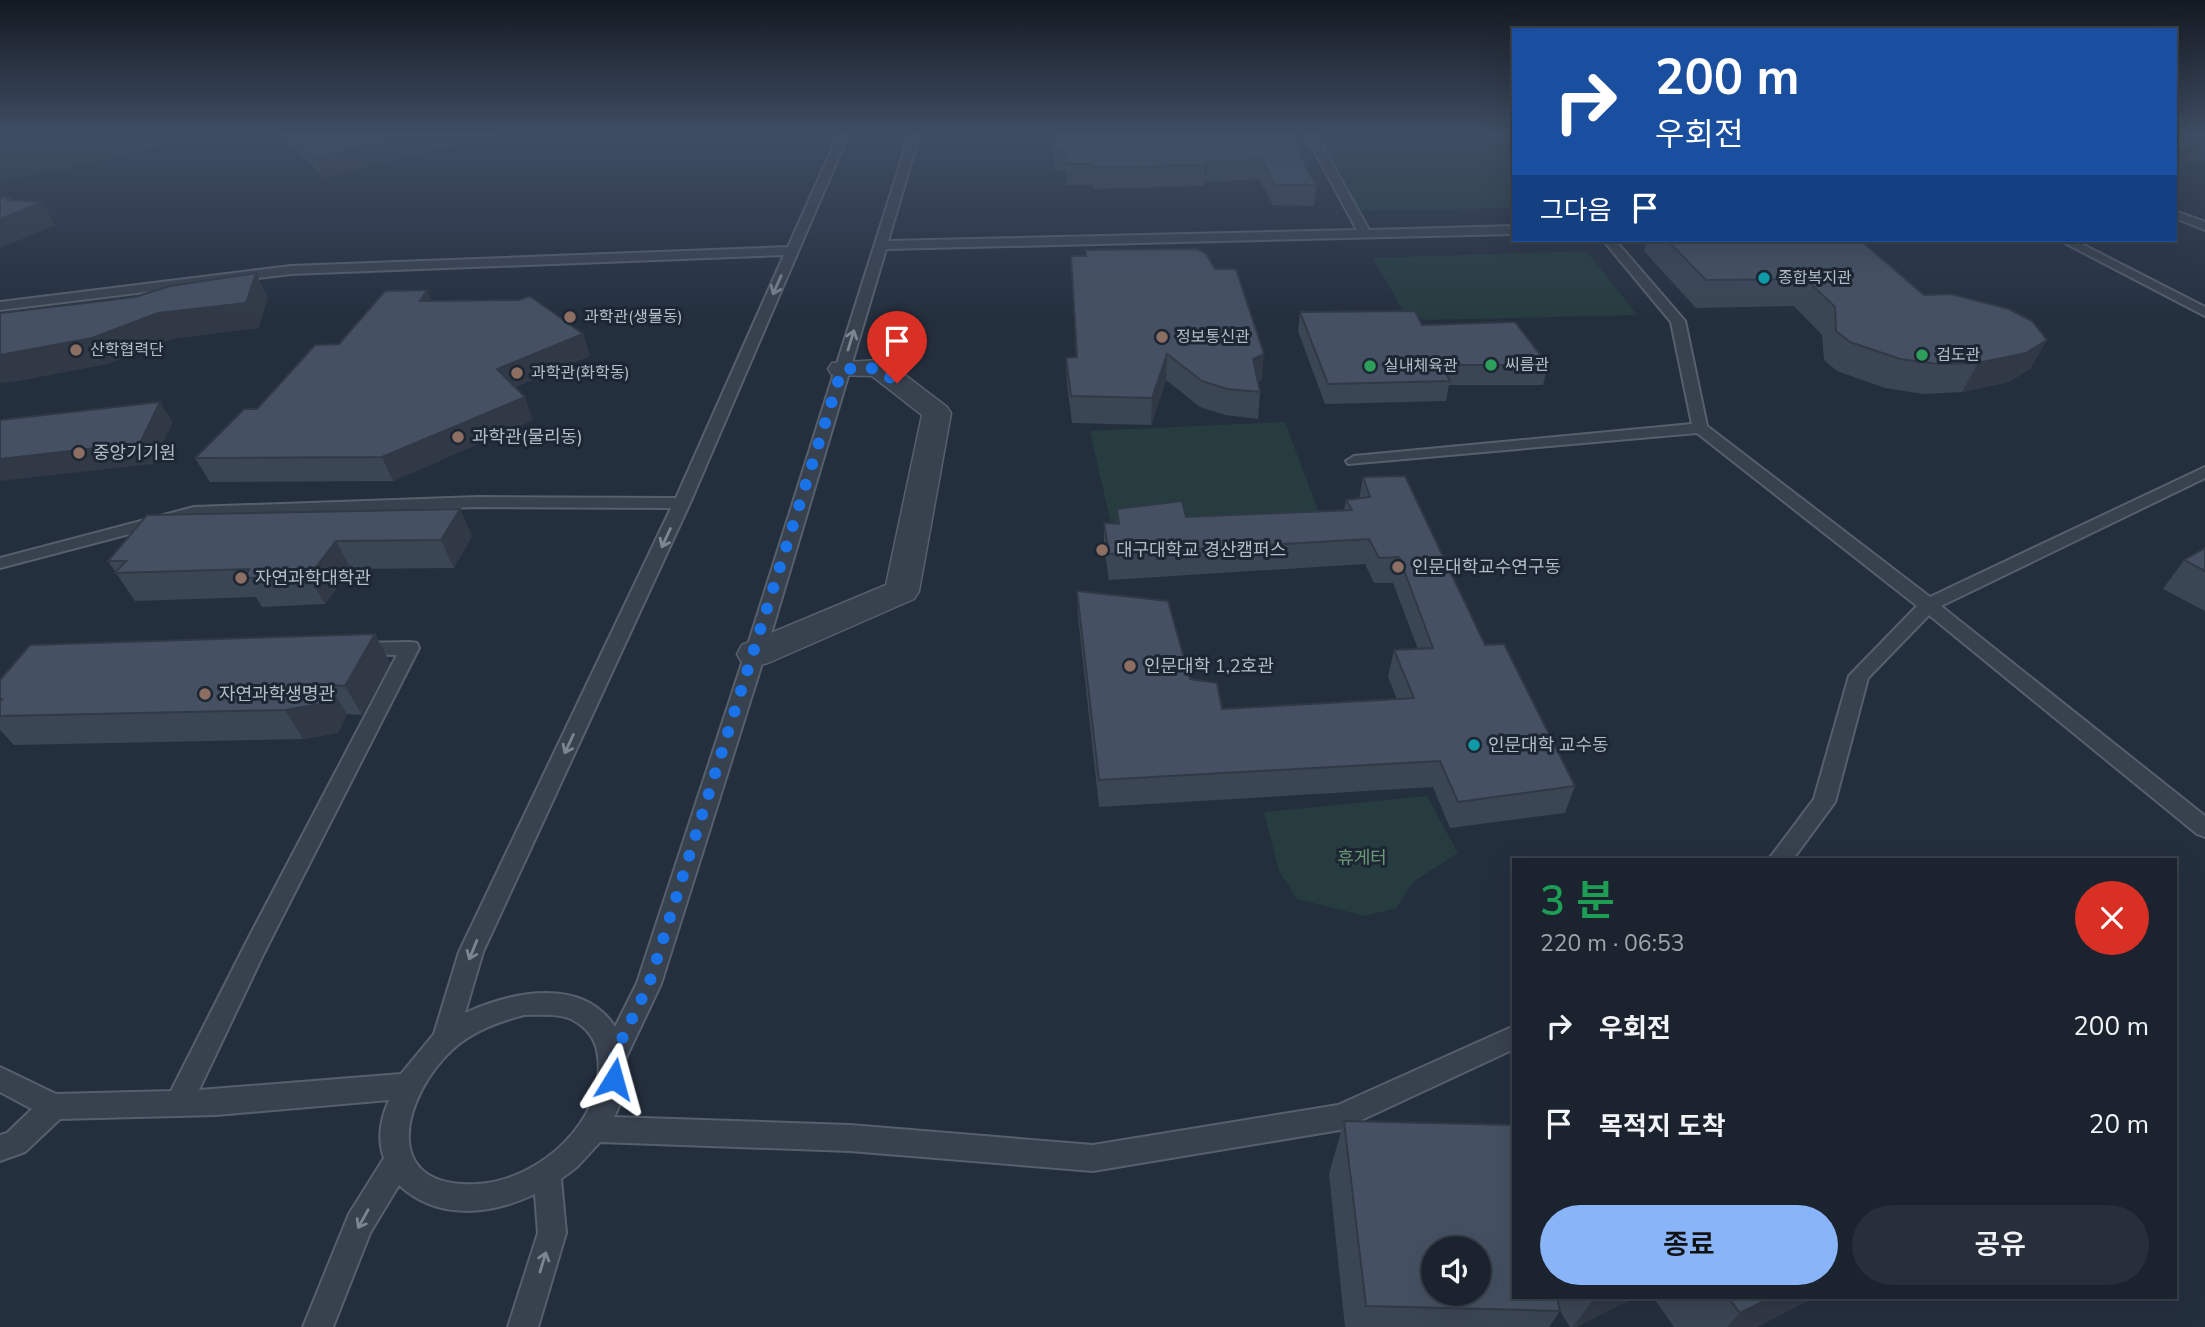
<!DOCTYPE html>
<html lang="ko">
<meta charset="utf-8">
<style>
:root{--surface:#1b232e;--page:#282f3a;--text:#f1f3f6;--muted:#a0a4aa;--line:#39404a;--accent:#8ab4f8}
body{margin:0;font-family:"Nunito Sans","Noto Sans KR",sans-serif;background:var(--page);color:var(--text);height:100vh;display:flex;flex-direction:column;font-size:26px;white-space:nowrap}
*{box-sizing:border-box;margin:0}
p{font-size:23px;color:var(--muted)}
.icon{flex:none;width:38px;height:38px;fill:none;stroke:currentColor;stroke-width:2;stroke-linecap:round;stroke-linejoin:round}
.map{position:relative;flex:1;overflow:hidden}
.panel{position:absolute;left:1512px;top:858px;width:665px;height:441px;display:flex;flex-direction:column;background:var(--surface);border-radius:0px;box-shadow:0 7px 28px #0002,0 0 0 2px var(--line)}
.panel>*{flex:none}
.banner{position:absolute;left:1512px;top:28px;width:665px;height:214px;border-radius:0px;box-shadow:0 7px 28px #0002,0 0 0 2px var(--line);background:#1a4fa0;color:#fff;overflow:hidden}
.controls{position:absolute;left:1421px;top:1236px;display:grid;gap:14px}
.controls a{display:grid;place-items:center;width:70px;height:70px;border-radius:50%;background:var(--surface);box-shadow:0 7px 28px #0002,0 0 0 2px var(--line);font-size:35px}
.pin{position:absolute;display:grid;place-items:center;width:60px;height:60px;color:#fff;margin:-72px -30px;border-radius:50% 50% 50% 0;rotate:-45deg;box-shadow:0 0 7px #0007}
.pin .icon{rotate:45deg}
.me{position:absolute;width:77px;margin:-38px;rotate:8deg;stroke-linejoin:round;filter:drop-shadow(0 0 5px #0008)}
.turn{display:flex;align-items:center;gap:24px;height:147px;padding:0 28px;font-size:32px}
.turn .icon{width:91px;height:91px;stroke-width:2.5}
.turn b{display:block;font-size:49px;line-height:60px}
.then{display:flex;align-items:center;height:66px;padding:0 28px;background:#0003;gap:14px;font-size:26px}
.round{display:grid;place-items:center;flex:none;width:74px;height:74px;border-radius:37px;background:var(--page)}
.headline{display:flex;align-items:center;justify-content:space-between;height:119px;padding:0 28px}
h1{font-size:42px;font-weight:600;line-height:52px;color:#1e9e55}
.cta{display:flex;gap:14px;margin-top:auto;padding:14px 28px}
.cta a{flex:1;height:80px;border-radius:42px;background:var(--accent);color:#111;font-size:28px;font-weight:600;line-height:80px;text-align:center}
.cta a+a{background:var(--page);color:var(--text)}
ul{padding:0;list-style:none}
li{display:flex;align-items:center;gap:21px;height:98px;padding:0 28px}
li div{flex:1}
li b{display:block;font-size:26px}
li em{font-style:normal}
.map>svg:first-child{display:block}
.green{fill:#263c3f}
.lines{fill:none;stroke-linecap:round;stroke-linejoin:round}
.lane-casing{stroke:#565f6c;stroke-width:4}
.street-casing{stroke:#565f6c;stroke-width:3}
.lane{fill:#38414e;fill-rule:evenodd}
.street{fill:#38414e;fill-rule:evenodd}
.wall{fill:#3b4654}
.shaded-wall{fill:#303945}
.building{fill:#455162;stroke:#303945;stroke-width:2;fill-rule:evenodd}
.oneway{stroke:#7c8592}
.route{stroke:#1a73e8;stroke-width:12;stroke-dasharray:0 21.6}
.culture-dot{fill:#0f9aa8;stroke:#1d2633;stroke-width:2.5}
.education-dot{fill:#8d6e63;stroke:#1d2633;stroke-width:2.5}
.leisure-dot{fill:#2e9e5b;stroke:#1d2633;stroke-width:2.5}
.labels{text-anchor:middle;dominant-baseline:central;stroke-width:6;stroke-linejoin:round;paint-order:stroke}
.far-poi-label{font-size:16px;fill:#b4bcc9;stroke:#1d2633;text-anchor:start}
.poi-label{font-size:18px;fill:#b4bcc9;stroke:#1d2633;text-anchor:start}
.park-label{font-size:18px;fill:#6b9a76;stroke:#1d2633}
</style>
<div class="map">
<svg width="2205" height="1327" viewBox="0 0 2205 1327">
<rect width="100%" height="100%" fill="#242f3e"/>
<!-- green -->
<g class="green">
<polygon points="0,133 213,133 64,170 0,181"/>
<polygon points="1308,133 1494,133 1514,158 1514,208 1352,211"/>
<polygon points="1587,251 1637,315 1426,320 1403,311 1373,258"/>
<polygon points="1285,422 1319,513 1111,524 1090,431"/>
<polygon points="1427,796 1458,853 1413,882 1396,908 1365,916 1297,899 1279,871 1264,812"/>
</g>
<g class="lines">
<!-- lane casing -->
<g class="lane-casing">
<g id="lane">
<path d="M839,133H849L690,503L483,952L465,1013C511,992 582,976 615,1027L637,983L745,654L910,133H920L888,241L1357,230L1305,133H1315L1369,230L1514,226V234L886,249L765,654L661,984L625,1060C628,1079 623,1100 614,1117L850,1125L1093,1145L1338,1105L1514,1026V1049L1340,1130L1093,1171L850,1151L600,1142L577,1167L561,1179L566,1233L538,1327H508L538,1233L535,1194C490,1215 438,1221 399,1185L370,1233L333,1327H303L349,1214L384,1158C377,1139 381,1118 389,1100L216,1115L60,1119L25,1152L0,1161V1135L7,1133L32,1109L0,1092V1067L56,1094L171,1091L247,941L397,655L350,654L347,649L350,644L357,643L410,642L417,643L419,648L264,953L199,1090L401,1074L434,1034L459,952L671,508L478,507L194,517L0,568V558L194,507L478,497L676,498L784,255L291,274L0,310V302L291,266L788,247ZM524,1015C539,1015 557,1013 571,1019C587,1027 596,1039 598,1056C607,1120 539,1181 477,1184C377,1189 403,1095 453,1049C473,1031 498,1022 524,1015Z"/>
<polygon points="2175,211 2205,222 2205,230 2175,218"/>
<polygon points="1603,240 1615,240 1685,321 1707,426 1930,597 2205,467 2205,478 1941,606 2205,816 2205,837 2197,834 1929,615 1868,678 1835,802 1793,859 1769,859 1814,799 1849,676 1917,606 1697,433 1348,464 1346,461 1354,456 1692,424 1671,322"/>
<polygon points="2059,240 2074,240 2205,307 2205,316"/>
</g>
</g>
<!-- street casing -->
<g class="street-casing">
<polygon id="street" points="878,360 888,362 947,407 951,413 919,591 914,599 768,663 755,666 742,663 737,654 742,645 886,585 922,415 872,376 832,375 828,369 832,363"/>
</g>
<!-- lane -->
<use href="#lane" class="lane"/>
<!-- street -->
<use href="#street" class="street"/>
</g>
<!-- wall -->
<g class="wall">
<polygon points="279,133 506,133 324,177 281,137"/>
<polygon points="1053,133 1302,159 1316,185 1314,206 1273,205 1259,179 1206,182 1204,186 1094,189 1092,185 1067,185 1066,170 1054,170"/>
<polygon points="1647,240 1667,240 1924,295 2031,368 2009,382 1962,392 1923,394 1885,388 1837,371 1824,360 1822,335 1794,306 1696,308 1644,251"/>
<polygon points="1071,256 1262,380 1258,382 1260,392 1258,419 1225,415 1200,407 1166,380 1151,425 1072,423 1067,384 1066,358 1076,357"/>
<polygon points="431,301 583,334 590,356 515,387 533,420 393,481 210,482 195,458 339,344"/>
<polygon points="1300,312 1422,325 1548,365 1543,385 1449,385 1446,401 1325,404 1298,331"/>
<polygon points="1363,477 1485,645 1575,786 1565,813 1450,828 1433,787 1099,807 1078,617 1077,591 1190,679 1222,709 1397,699 1388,677 1394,650 1418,649 1393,583 1374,583 1365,564 1109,580 1104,548 1104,523 1117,524 1117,509 1186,517 1344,510 1346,500 1359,499"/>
<polygon points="460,509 472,536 454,568 351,569 325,604 262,607 256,597 135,601 108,561"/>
<polygon points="2205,548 2205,611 2163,589 2184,560"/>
<polygon points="375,634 390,663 362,715 347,714 338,733 303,739 14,745 0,730 0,680"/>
<polygon points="1344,1121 1514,1297 1636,1297 1576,1327 1570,1327 1560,1311 1549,1327 1345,1327 1329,1174"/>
<polygon points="1653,1297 1815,1297 1757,1327 1674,1327"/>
</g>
<!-- shaded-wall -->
<g class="shaded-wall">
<polygon points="419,133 506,133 324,177 316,157"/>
<polygon points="2205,144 2205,161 2175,167 2175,150"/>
<polygon points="1207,162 1206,182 1204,186 1205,165"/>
<polygon points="11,198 19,211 42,202 56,225 0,248 0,219 6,200"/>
<polygon points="256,273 268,298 259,328 172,339 108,364 19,381 0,383 0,355"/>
<polygon points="427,290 435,312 420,301"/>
<polygon points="583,334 590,356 506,391 497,369"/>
<polygon points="2047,340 2031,368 2009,382 1962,392 1978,363"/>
<polygon points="1167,354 1166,380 1151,425 1152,398"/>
<polygon points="1264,354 1262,380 1250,385 1253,359"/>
<polygon points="525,397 533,420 393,481 382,457"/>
<polygon points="160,402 173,422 153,464 0,481 0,459"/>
<polygon points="460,509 472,536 454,568 441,540"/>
<polygon points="336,541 351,569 325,604 309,576"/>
<polygon points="375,634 390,663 362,715 345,686"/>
<polygon points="329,685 347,714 338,733 303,739 285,710"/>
<polygon points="1595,1297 1636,1297 1576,1327 1573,1327"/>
<polygon points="1772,1297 1815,1297 1757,1327 1727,1327 1740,1313"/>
</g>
<!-- building -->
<g class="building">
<polygon points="289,133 419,133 316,157"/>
<polygon points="1053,133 1292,133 1302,159 1316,185 1275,185 1261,159 1207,162 1205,165 1093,168 1092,164 1067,164 1066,150 1054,150"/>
<polygon points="2175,133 2205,133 2205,144 2175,150"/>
<polygon points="0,197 11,198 6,200 42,202 0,219"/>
<polygon points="1667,240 1860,240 1924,295 1951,294 2009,309 2032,321 2047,340 2026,353 1978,363 1938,364 1900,359 1850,342 1836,331 1835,307 1806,279 1706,280"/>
<polygon points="1197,249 1206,254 1215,269 1236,269 1264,354 1253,359 1260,392 1227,389 1202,381 1167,354 1152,398 1071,396 1066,358 1077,357 1071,256 1086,256 1086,250"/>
<polygon points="256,273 246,303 158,313 92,338 0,355 0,314 1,313 135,297 170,286"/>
<polygon points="427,290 420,301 519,300 530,296 583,334 497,369 525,397 382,457 195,458 244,409 257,409 315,345 339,344 385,291"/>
<polygon points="1415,311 1422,325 1515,322 1548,365 1442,365 1450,381 1328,384 1300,312"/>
<polygon points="160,402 140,443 0,459 0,420"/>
<polygon points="1405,476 1485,645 1504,644 1575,786 1458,802 1440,761 1099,780 1077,591 1168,601 1190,679 1217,683 1222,709 1414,698 1394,650 1433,648 1399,557 1379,558 1369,539 1109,554 1104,523 1119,524 1117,509 1182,501 1186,517 1352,510 1346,500 1370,497 1363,477"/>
<polygon points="460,509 441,540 336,541 309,576 245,578 249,569 115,573 126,561 108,561 147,515"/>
<polygon points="2205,548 2205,571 2184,560"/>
<polygon points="375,634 345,686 329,685 320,704 285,710 0,716 0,702 2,699 0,699 0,680 30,645"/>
<path d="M1344,1121L1514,1125V1297H1557L1560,1311L1366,1306ZM1433,1248H1479V1293H1433Z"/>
<polygon points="1728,1297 1772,1297 1740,1313"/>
</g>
<!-- one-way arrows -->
<defs><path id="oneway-shaft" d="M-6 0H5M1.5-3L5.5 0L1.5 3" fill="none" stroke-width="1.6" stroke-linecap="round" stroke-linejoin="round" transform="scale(1.75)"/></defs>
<g class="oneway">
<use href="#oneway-shaft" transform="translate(777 285) rotate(114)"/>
<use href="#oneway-shaft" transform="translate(851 340) rotate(-73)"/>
<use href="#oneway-shaft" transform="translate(666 538) rotate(115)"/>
<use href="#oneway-shaft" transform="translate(569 744) rotate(115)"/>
<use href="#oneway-shaft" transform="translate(473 950) rotate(112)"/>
<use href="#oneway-shaft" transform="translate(363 1219) rotate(119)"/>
<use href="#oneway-shaft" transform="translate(543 1262) rotate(-73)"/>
</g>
<!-- sky -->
<linearGradient id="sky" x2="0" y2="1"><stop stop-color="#141a22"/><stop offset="0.42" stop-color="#3f4d63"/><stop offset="1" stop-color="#3f4d63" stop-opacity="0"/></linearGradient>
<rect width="2205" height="318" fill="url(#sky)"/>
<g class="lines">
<!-- route -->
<polyline class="route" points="614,1079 614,1055 649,984 842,369 878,368 897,383"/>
</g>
<!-- markers -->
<g class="culture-dot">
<circle cx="1764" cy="278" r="7"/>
<circle cx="1474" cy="745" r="7"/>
</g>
<g class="education-dot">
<circle cx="570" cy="317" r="7"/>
<circle cx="1162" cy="337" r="7"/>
<circle cx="76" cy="350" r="7"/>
<circle cx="517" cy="373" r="7"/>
<circle cx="458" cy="437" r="7"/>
<circle cx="79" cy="453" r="7"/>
<circle cx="1102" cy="550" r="7"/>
<circle cx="1398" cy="567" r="7"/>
<circle cx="241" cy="578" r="7"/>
<circle cx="1130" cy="666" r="7"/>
<circle cx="205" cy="694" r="7"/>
</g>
<g class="leisure-dot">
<circle cx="1922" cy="355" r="7"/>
<circle cx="1491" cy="365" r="7"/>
<circle cx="1370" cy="366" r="7"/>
</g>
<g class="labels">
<!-- far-poi labels -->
<g class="far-poi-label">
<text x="1778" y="278">종합복지관</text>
<text x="584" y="317">과학관(생물동)</text>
<text x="1176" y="337">정보통신관</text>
<text x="90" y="350">산학협력단</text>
<text x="1936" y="355">검도관</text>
<text x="1505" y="365">씨름관</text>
<text x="1384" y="366">실내체육관</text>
<text x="531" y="373">과학관(화학동)</text>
</g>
<!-- poi labels -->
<g class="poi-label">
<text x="472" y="437">과학관(물리동)</text>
<text x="93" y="453">중앙기기원</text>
<text x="1116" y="550">대구대학교 경산캠퍼스</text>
<text x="1412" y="567">인문대학교수연구동</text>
<text x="255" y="578">자연과학대학관</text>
<text x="1144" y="666">인문대학 1,2호관</text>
<text x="219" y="694">자연과학생명관</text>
<text x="1488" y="745">인문대학 교수동</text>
</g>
<!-- park labels -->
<g class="park-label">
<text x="1362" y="858">휴게터</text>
</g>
</g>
</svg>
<div class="controls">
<a><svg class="icon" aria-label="sound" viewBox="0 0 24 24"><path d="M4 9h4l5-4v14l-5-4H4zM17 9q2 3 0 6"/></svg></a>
</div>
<div class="pin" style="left:897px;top:383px;background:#d93025"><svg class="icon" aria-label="arrive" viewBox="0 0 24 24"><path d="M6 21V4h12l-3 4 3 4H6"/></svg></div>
<svg class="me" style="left:614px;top:1079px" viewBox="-20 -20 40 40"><path d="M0-17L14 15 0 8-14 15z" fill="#1a73e8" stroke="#fff" stroke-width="4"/></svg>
<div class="banner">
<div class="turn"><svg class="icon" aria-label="right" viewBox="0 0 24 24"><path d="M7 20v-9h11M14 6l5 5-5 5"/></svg><div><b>200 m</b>우회전</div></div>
<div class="then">그다음<svg class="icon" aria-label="arrive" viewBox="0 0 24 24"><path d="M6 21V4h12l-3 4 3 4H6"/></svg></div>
</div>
<section class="panel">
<div class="headline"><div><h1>3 분</h1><p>220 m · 06:53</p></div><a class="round" style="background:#d93025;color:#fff"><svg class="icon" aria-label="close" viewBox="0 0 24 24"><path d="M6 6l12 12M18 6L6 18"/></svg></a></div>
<ul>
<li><svg class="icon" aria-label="right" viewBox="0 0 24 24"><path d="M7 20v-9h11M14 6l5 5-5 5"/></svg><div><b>우회전</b></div><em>200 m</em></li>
<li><svg class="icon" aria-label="arrive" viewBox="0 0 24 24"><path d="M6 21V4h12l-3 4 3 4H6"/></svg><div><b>목적지 도착</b></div><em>20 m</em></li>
</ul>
<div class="cta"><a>종료</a><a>공유</a></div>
</section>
</div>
